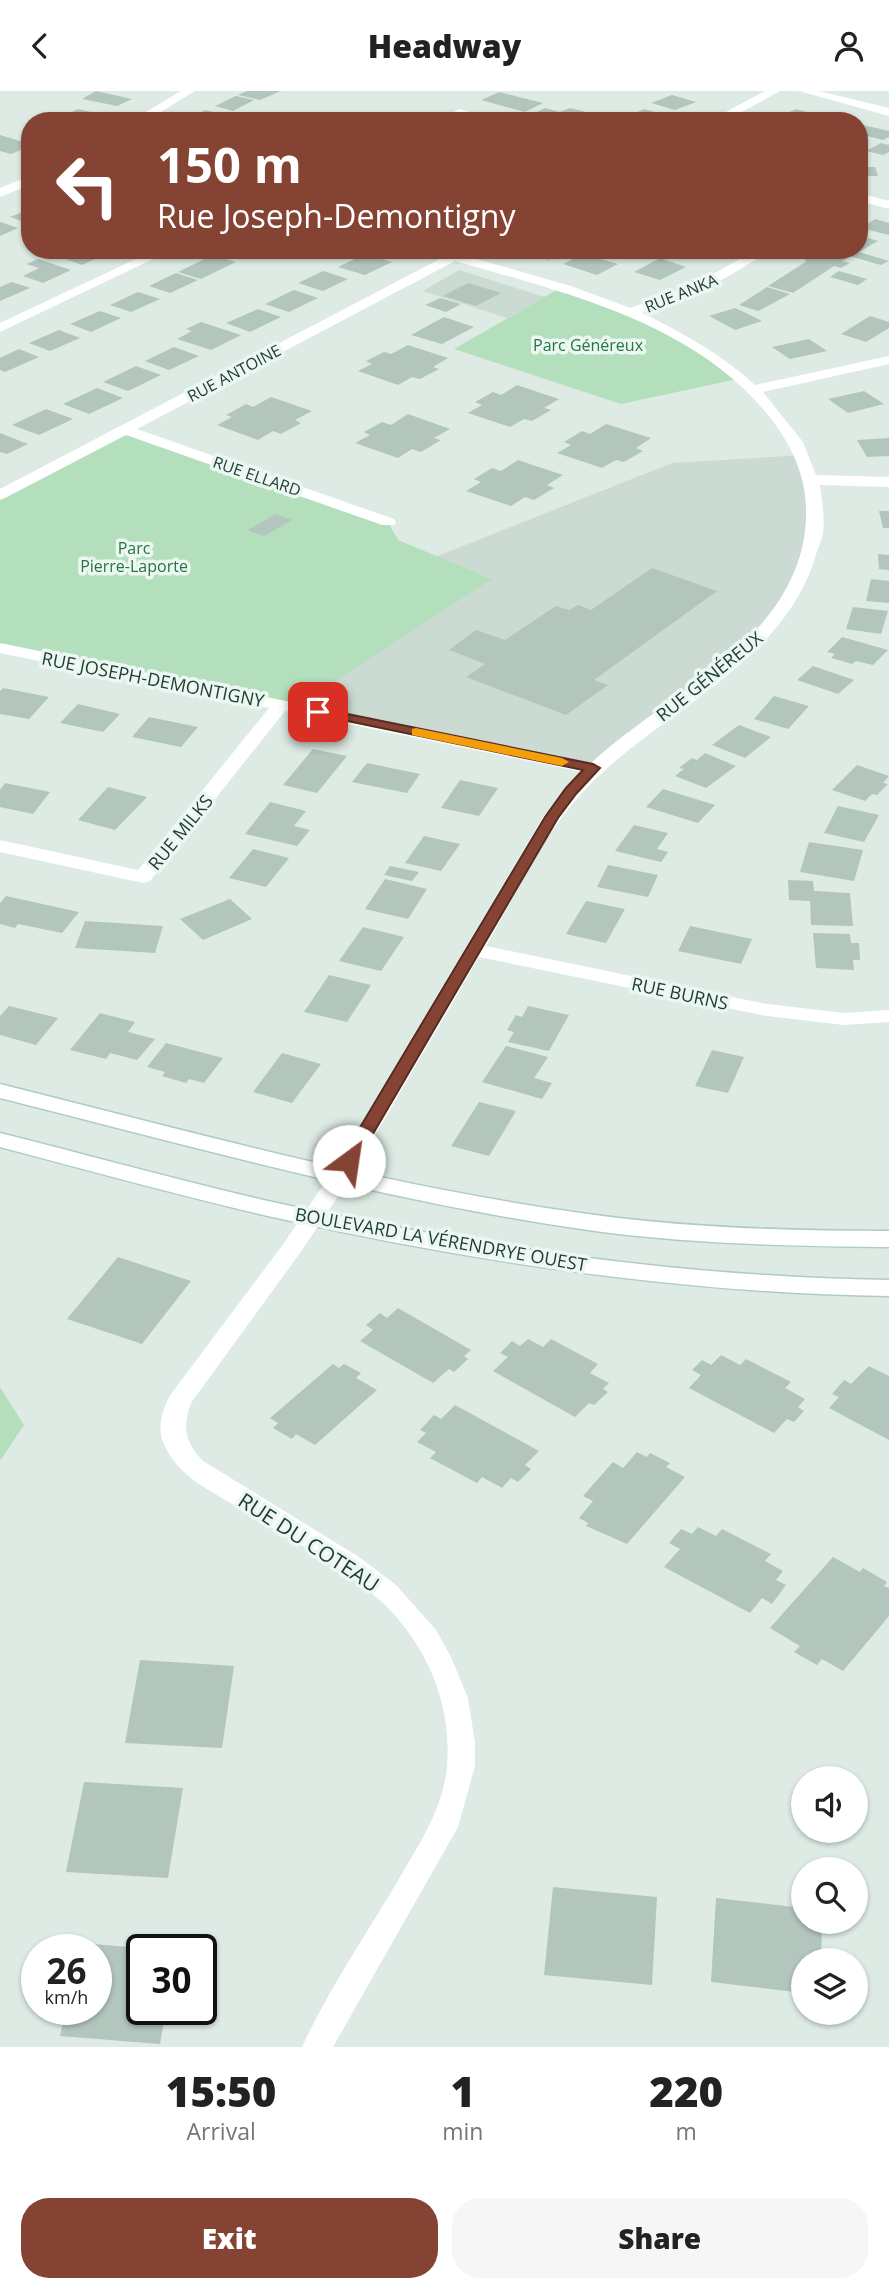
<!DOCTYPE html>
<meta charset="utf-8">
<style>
:root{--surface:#fff;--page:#f6f6f6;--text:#222;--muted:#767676;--accent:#854433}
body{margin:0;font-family:"Open Sans",sans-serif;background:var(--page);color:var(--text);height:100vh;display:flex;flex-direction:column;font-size:26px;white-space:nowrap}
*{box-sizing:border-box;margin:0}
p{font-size:23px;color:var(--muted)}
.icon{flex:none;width:38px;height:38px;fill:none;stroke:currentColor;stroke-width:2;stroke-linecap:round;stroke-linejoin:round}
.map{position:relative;height:1956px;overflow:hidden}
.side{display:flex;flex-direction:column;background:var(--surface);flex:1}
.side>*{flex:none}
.banner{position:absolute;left:21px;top:21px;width:847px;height:147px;border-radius:28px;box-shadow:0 2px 5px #0004;background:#854433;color:#fff;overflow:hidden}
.controls{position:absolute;left:791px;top:1675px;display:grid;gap:14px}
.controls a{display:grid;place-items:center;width:77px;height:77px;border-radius:50%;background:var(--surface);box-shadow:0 2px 5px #0004;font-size:35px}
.speed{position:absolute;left:21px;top:1843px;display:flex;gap:14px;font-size:35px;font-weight:700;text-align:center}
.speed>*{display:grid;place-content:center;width:91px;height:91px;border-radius:50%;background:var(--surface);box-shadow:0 2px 5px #0004;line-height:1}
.speed small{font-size:18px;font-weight:400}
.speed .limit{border:4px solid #111;border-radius:10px;background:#fff;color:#111}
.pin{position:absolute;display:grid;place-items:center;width:60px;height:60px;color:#fff;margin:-30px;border-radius:14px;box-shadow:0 4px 10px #0006}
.me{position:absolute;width:77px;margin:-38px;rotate:31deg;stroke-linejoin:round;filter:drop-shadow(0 0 5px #0008)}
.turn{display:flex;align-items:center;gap:24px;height:147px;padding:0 21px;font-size:32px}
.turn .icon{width:91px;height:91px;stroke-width:2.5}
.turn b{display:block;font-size:49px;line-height:60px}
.eta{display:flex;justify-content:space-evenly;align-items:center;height:119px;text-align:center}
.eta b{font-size:42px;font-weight:800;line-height:49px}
.action{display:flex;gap:14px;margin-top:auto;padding:14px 21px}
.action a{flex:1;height:80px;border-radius:28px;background:var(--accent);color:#fff;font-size:28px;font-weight:800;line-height:80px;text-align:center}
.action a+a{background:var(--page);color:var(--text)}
header{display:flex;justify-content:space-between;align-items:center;height:91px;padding:0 21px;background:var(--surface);font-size:32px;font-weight:800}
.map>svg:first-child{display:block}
.built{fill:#cbdbd3}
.green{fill:#b3dfbd}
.building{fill:#b2c6bd}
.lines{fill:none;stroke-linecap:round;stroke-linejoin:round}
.secondary-casing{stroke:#afccc0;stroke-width:3}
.minor{fill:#fff;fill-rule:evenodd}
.tertiary{fill:#fff;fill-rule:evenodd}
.secondary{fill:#fff;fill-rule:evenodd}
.route{fill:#854433;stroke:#562c21;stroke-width:2}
.slow{fill:#f59e0b}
.labels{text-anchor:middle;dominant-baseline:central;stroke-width:7;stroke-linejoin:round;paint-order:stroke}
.far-street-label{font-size:16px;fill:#1d3c32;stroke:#edf7f2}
.far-park-label{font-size:16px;fill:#247640;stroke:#edf7f2}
.street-label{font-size:18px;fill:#1d3c32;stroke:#edf7f2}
.near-street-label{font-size:21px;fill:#1d3c32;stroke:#edf7f2}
</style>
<header><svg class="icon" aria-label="back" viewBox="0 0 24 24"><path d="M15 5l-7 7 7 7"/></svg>Headway<svg class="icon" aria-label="person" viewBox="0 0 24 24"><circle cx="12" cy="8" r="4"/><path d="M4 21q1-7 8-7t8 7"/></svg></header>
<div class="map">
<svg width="889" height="1956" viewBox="0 0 889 1956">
<rect width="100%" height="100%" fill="#ddebe4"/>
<!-- built -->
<g class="built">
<polygon points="459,179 545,206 507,227 423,200"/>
<polygon points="805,364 818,427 776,527 593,678 296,616 491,488 435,466 672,372"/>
</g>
<!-- green -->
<g class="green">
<polygon points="560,197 631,221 742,287 621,313 454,258"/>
<polygon points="126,339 388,431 398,449 492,488 296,616 0,557 0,404"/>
<polygon points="0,1296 24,1334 0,1370"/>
</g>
<!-- building -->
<g class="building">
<polygon points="96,0 132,8 117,15 82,8"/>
<polygon points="247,0 281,0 260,9 238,4"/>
<polygon points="499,1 543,12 525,21 481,9"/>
<polygon points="672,4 696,11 675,19 651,12"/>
<polygon points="236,5 254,9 233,20 215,15"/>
<polygon points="545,17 560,21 570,17 590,22 574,30 551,30 530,24"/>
<polygon points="78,18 100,23 86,30 47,27 60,21 68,23"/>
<polygon points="644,18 670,25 660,30 624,27"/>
<polygon points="796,18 828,27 822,30 799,30 781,25"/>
<polygon points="205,19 229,25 219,30 187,30"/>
<polygon points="859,33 889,40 889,46 883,49 859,43"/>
<polygon points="0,44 30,53 30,55 11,63 0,60"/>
<polygon points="881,52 889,54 889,61 883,64 866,60"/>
<polygon points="859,76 875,76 878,85 859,85"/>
<polygon points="30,118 30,133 10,126"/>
<polygon points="875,128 889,132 889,144 861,137"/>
<polygon points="0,131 18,137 0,145"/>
<polygon points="859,144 878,150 859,161 889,170 881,174 832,160 859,159"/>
<polygon points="81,159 104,159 110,161 82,174 63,167"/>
<polygon points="529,159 570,159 549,169 525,161"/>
<polygon points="824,160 848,167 842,170 850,172 841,177 834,175 793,202 768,195 807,170 804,169"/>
<polygon points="365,163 392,171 365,184 338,176"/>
<polygon points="583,163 600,168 618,173 597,184 563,173"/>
<polygon points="213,164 236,171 201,188 178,181"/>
<polygon points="660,167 686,176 660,189 634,181"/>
<polygon points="38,168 71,179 43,192 23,185 39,177 26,173"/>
<polygon points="323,180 348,188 323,200 298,192"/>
<polygon points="839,180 867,188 858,194 830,186"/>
<polygon points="176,182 198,189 170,202 149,195"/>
<polygon points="12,191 30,197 0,210 0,196"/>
<polygon points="468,192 501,202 476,215 443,205"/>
<polygon points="767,196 790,203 758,220 739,214"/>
<polygon points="294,199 318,207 289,221 265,213"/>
<polygon points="138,201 160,208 131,221 110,214"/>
<polygon points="440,207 461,213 446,221 425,214"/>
<polygon points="735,217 748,223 762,230 735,239 709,225"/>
<polygon points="258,218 281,226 250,241 226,232"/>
<polygon points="100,220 121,227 91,241 70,233"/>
<polygon points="870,225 889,231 889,237 866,251 841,243"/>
<polygon points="444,226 474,236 442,253 411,244"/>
<polygon points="201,231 241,244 211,259 177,248 192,240 186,238"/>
<polygon points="59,239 80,247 50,260 29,252"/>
<polygon points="809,248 827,260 790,268 772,256"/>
<polygon points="408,254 448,267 433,276 439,278 420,288 412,286 398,294 358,280 372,273 366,270 384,261 391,263"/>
<polygon points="174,256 199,265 169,279 145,270"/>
<polygon points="19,258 39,266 5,281 0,279 0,267"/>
<polygon points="136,275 161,284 128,300 103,291"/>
<polygon points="517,294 559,308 544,317 551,319 532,330 524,328 510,336 468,322 482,314 475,311 493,301 501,304"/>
<polygon points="97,297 123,307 89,323 63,313"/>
<polygon points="864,300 884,313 848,322 828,308"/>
<polygon points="271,306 312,320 295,329 301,332 281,343 273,340 258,349 217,334 232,326 226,324 246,313 253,316"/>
<polygon points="46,318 73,328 39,344 12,334"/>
<polygon points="408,323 450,338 434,347 441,349 421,361 412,358 398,367 355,352 370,344 364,341 382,331 391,334"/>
<polygon points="606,333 651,347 636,357 643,360 624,371 616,369 602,377 557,362 571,354 564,351 582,340 590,343"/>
<polygon points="0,342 28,353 7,363 0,361"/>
<polygon points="889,347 889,365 867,366 857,349"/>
<polygon points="518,369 563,384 547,394 554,397 534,409 525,406 511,415 466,400 481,391 474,388 492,377 501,380"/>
<polygon points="879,420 889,420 889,437 883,437"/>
<polygon points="276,423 292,429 264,445 248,439"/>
<polygon points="878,463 889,464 889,479 879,478"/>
<polygon points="652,477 717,500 594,589 608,594 566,624 466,586 485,573 449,559 476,539 505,549 556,515 569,519 578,514 591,519"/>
<polygon points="871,488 889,490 889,512 866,510"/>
<polygon points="853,516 888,520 881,543 846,538"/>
<polygon points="842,546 888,559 873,574 856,570 852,573 831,567 835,563 827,561"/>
<polygon points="813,575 854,589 838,603 797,589"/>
<polygon points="3,597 49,606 29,628 0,623 0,600"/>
<polygon points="774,605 809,615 788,638 754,628"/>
<polygon points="78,613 120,623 103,641 60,632"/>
<polygon points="149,626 198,636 181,656 132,646"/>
<polygon points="739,634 771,646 745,667 712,654"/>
<polygon points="313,658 347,665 317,702 283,694"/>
<polygon points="705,662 736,675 706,697 675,685 684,678 679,677 692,667 697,669"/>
<polygon points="367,672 420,683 407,702 352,691"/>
<polygon points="857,674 889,685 883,692 888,693 877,704 872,703 865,710 832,699"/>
<polygon points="460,689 498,697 479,725 441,717"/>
<polygon points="5,692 50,701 33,723 0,716 0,699"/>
<polygon points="108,696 147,706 115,739 78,729"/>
<polygon points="663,698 715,714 698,732 646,716"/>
<polygon points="270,711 306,720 294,735 310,739 297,755 245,743"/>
<polygon points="838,715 879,724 864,751 824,742"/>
<polygon points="634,734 668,742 657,758 668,761 661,771 615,760"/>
<polygon points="424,745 460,753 441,780 405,772"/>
<polygon points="809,751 863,759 854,790 800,781"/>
<polygon points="253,758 289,767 266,796 229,787"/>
<polygon points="608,774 658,784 648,806 597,796"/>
<polygon points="390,775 419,781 412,790 384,784"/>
<polygon points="385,788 427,798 408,828 365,818"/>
<polygon points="788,789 813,790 814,800 850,802 853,835 811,834 810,810 789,809"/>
<polygon points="6,805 79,821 62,842 18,833 15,837 0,833 0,812"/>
<polygon points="230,808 252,828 203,849 180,828"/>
<polygon points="586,810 625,818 606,852 566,843"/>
<polygon points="85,830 163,835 155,862 75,857"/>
<polygon points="690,835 752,848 741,873 678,860"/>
<polygon points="363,836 404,846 381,880 339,870"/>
<polygon points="813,842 850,843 851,852 859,852 860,869 853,869 854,879 816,877"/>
<polygon points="329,884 371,894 347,931 304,921"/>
<polygon points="9,915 58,927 36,954 0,944 0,925"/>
<polygon points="528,915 569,924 549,960 508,951 514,941 507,939 516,924 522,926"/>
<polygon points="100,922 135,931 128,941 155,948 137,969 110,962 106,968 70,959"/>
<polygon points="166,952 223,967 204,992 189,988 186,992 162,985 165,981 147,976"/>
<polygon points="506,955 548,966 534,987 552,992 542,1008 482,991"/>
<polygon points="712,959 744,966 728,1002 695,995"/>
<polygon points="282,962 321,973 292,1012 253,1001"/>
<polygon points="479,1011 516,1020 489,1065 451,1055"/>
<polygon points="118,1166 191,1190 142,1253 67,1228"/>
<polygon points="398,1217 471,1259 464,1265 468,1268 454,1281 449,1278 433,1292 360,1250 373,1239 366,1234 380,1222 387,1227"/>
<polygon points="528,1248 543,1256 551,1248 598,1273 590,1282 609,1292 603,1298 608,1301 594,1314 589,1312 575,1326 493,1280 508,1266 500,1262 512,1250 520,1255"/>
<polygon points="721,1264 740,1274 746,1268 791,1291 785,1297 805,1308 798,1316 804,1320 794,1331 787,1328 774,1342 689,1297 701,1284 692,1279 702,1269 711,1274"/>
<polygon points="333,1273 339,1277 344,1273 361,1282 356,1287 377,1299 315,1354 296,1343 292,1348 273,1337 278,1332 270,1327"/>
<polygon points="869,1275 889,1285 889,1349 829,1317 839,1306 832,1303 844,1289 851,1293"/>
<polygon points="455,1314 539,1360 525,1374 531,1378 518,1391 511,1387 502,1397 482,1386 477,1392 430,1367 436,1361 417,1351 426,1342 420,1339 434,1324 441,1328"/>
<polygon points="637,1361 647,1366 650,1362 670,1372 666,1376 685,1386 627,1453 586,1435 588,1432 579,1427 593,1410 583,1405 613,1371 623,1377"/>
<polygon points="698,1436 716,1445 722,1438 771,1463 765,1470 783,1480 776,1489 786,1494 772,1513 762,1507 750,1522 664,1476 680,1458 669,1452 681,1438 692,1443"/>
<polygon points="833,1466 860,1481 863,1477 887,1491 884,1495 889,1497 889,1525 843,1580 822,1568 817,1574 794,1561 800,1555 770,1537"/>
<polygon points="140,1569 234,1575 222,1657 125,1652"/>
<polygon points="84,1691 183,1697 168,1787 66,1781"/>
<polygon points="553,1796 657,1806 652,1894 544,1884"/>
<polygon points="716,1807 803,1817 803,1830 822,1830 821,1869 803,1869 803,1902 711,1891"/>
<polygon points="80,1852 142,1857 142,1918 166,1918 160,1953 60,1945 66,1918 96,1918 96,1858 79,1858"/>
</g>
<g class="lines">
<!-- secondary casing -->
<g class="secondary-casing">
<g id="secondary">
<path d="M0,993C195,1042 389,1096 588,1123C688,1137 789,1140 889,1140V1156C788,1155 688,1153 588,1139C389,1111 195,1056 0,1007Z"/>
<path d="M0,1042C92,1065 184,1091 277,1112C479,1156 682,1186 889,1189V1205C682,1202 479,1172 277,1127C184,1106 92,1080 0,1056Z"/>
</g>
</g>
<!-- minor -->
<g class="minor">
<polygon points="181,0 195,0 146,30 131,30"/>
<polygon points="765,0 780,0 725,30 709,30"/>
<polygon points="459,18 491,27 493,30 473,30 460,26 453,30 438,30"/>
<polygon points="30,85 30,94 0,106 0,97"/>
<polygon points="859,102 889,110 889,118 859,110"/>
<polygon points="155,159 172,159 0,241 0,232"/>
<path d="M457,159H471L466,165L571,195L630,217L697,192L756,159H772L707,198L642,222C683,242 721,263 755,294L889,265V273L763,301L803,351L816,384L889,386V396L820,394C822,408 825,427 823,442C822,450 817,459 815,467C780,578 655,622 582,702C542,745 515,805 486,855L767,913L844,922L889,919V931L844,934L767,925L479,866L349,1089L300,1162L191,1312C182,1336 185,1351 203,1370L359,1466L396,1494L436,1539L451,1566L468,1607L475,1652V1675L458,1736L333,1956H302C328,1899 368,1841 400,1786C420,1752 443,1717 447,1676C452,1616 429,1559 388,1517C346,1475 288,1448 239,1417C211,1400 177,1385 164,1353C156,1337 163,1317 171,1303L284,1152L332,1081L543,726L582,681L285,620L150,790L143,792L0,761V749L138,779L269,617L0,562V552L591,672C643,624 708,592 756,539C788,505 808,462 806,416C805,385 793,358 775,333C701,233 569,203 455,170L137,338L394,428L396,431L394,434H382L126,344L5,407L0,409V398Z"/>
</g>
<!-- tertiary -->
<polygon class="tertiary" points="799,0 819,0 889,17 889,25"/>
<!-- secondary -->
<use href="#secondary" class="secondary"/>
</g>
<!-- route -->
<polygon class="route" points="318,617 593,673 600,677 576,703 558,727 357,1070 349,1076 340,1070 545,726 566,697 583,679 314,623 312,621"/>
<!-- slow -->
<polygon class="slow" points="416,637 562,667 569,671 562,675 412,644 412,638"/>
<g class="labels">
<!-- far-street labels -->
<g class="far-street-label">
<text transform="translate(681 202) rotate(-22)">RUE ANKA</text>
<text transform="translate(234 282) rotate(-28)">RUE ANTOINE</text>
<text transform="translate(257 385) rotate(19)">RUE ELLARD</text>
</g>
<!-- far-park labels -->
<g class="far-park-label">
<text x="588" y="254">Parc Généreux</text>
<text x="134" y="457">Parc<tspan x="134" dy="18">Pierre-Laporte</tspan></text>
</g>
<!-- street labels -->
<g class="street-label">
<text transform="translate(709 585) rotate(-39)">RUE GÉNÉREUX</text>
<text transform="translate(153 588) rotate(11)">RUE JOSEPH-DEMONTIGNY</text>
<text transform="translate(180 741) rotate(-51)">RUE MILKS</text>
<text transform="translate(680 902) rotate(12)">RUE BURNS</text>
<text transform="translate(441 1148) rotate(10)">BOULEVARD LA VÉRENDRYE OUEST</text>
</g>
<!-- near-street labels -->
<g class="near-street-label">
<text transform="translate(309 1451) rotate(33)">RUE DU COTEAU</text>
</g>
</g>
</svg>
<div class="controls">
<a><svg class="icon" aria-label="sound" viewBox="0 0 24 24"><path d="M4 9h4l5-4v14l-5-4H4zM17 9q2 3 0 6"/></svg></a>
<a><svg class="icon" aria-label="search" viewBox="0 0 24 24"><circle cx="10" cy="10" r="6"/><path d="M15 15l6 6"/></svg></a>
<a><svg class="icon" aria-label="layers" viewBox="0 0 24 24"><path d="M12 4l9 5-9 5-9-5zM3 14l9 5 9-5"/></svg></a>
</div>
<div class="speed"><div>26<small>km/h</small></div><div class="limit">30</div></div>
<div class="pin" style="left:318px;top:621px;background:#d93025"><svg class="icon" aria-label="arrive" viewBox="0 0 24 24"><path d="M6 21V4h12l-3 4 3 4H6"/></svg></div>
<svg class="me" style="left:349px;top:1070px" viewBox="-20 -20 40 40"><circle r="19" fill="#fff"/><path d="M0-13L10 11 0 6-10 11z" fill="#854433"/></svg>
<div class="banner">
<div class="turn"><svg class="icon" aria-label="left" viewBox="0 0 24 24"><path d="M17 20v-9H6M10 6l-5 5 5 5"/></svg><div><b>150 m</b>Rue Joseph-Demontigny</div></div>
</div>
</div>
<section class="side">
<div class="eta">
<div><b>15:50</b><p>Arrival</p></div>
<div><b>1</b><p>min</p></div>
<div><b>220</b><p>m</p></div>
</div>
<div class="action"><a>Exit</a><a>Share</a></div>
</section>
